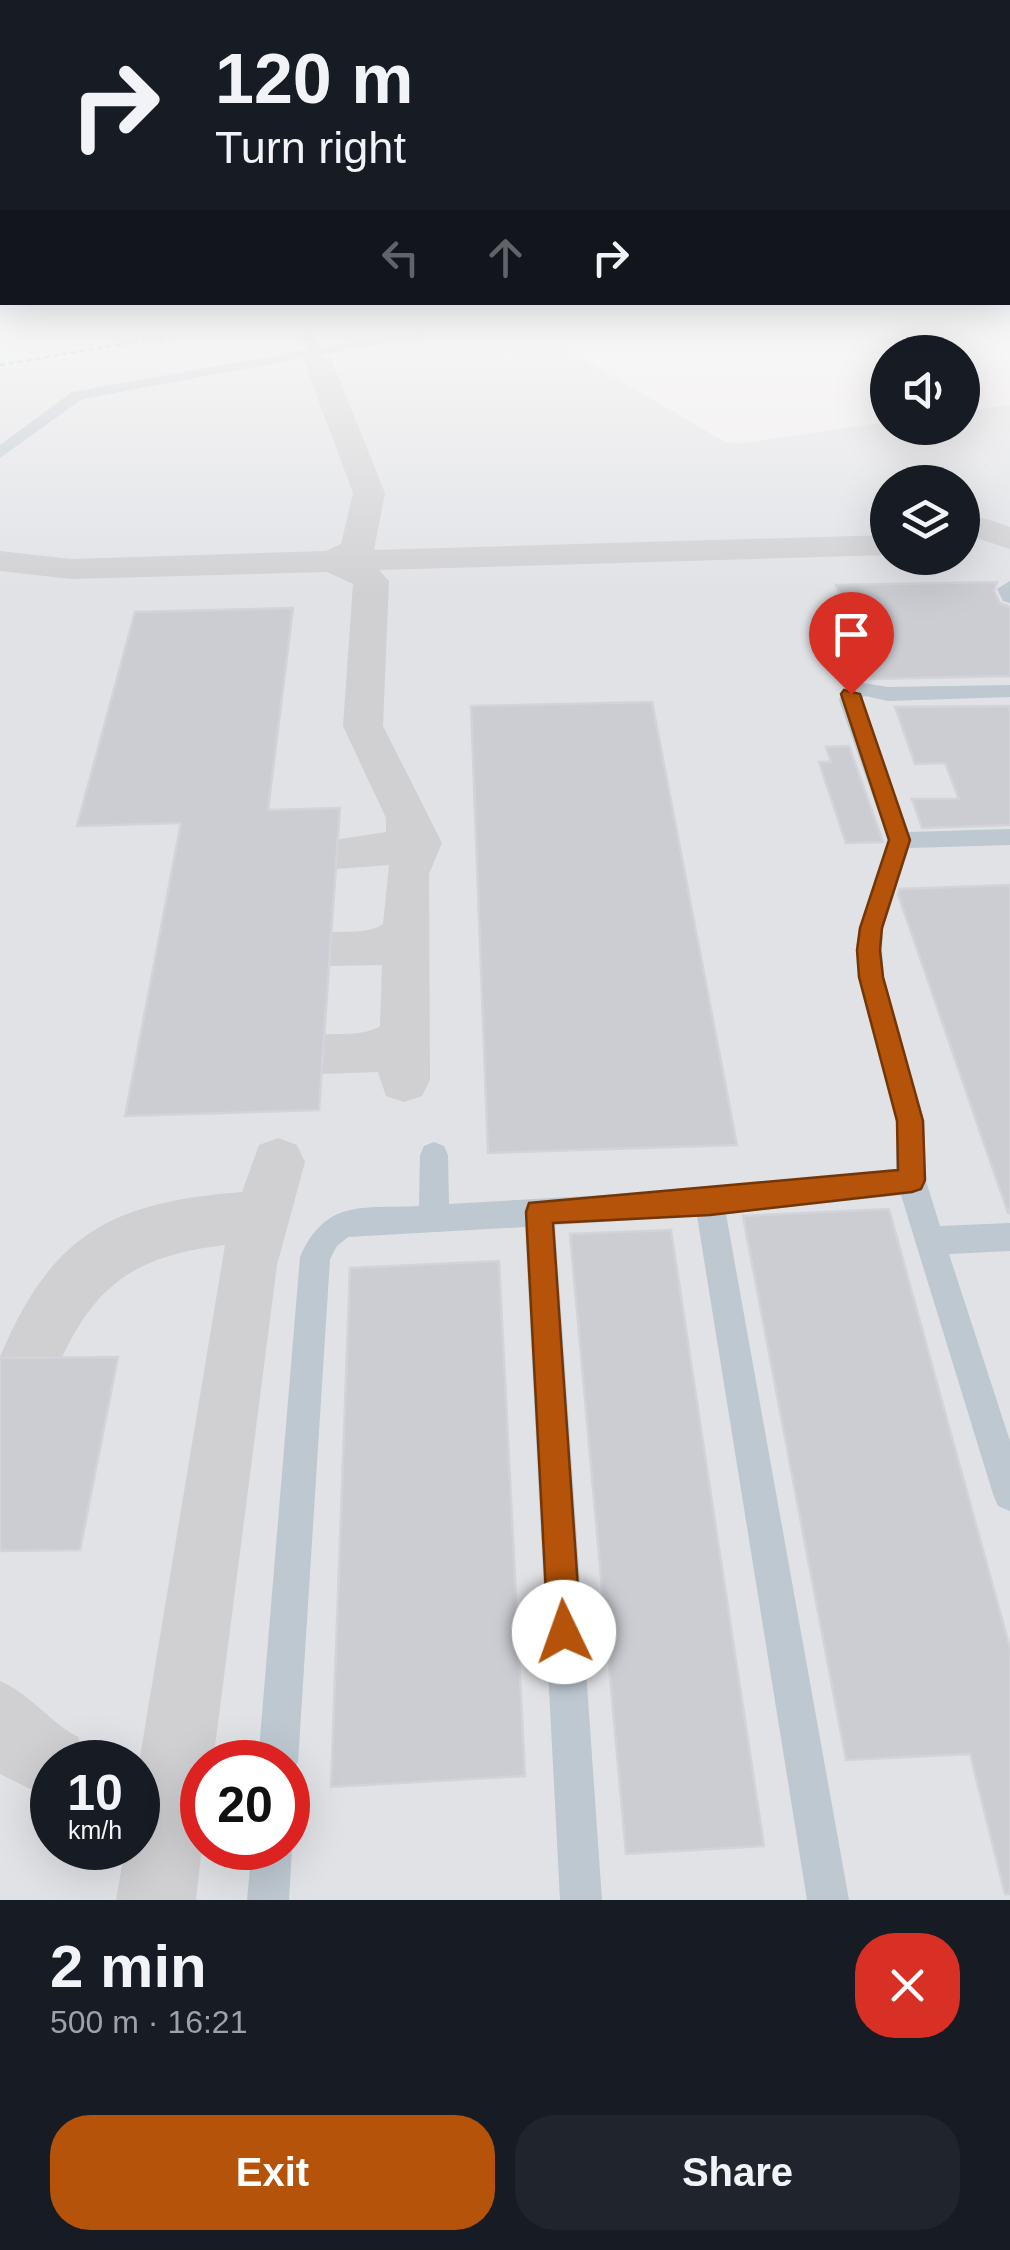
<!DOCTYPE html>
<meta charset="utf-8">
<style>
:root{--surface:#171b24;--page:#20242c;--text:#f1f3f6;--muted:#9ea1a6;--accent:#b45309}
body{margin:0;font-family:Arial,sans-serif;background:var(--page);color:var(--text);height:100vh;display:flex;flex-direction:column;font-size:38px;white-space:nowrap}
*{box-sizing:border-box;margin:0}
p{font-size:32px;color:var(--muted)}
.icon{flex:none;width:55px;height:55px;fill:none;stroke:currentColor;stroke-width:2;stroke-linecap:round;stroke-linejoin:round}
.map{position:relative;height:1900px;overflow:hidden}
.panel{display:flex;flex-direction:column;background:var(--surface);flex:1}
.panel>*{flex:none}
.hud{position:absolute;left:0px;top:0px;width:1010px;height:305px;box-shadow:0 10px 40px #0002;background:#171b24;color:var(--text);overflow:hidden}
.tools{position:absolute;left:870px;top:335px;display:grid;gap:20px}
.tools a{display:grid;place-items:center;width:110px;height:110px;border-radius:50%;background:var(--surface);box-shadow:0 10px 40px #0002;font-size:50px}
.speed{position:absolute;left:30px;top:1740px;display:flex;gap:20px;font-size:50px;font-weight:700;text-align:center}
.speed>*{display:grid;place-content:center;width:130px;height:130px;border-radius:50%;background:var(--surface);box-shadow:0 10px 40px #0002;line-height:1}
.speed small{font-size:25px;font-weight:400}
.speed .limit{border:15px solid #d22;background:#fff;color:#111}
.pin{position:absolute;display:grid;place-items:center;width:85px;height:85px;color:#fff;margin:-102px -42px;border-radius:50% 50% 50% 0;rotate:-45deg;box-shadow:0 0 10px #0007}
.pin .icon{rotate:45deg}
.me{position:absolute;width:110px;margin:-55px;rotate:357deg;stroke-linejoin:round;filter:drop-shadow(0 0 8px #0008)}
.turn{display:flex;align-items:center;gap:35px;height:210px;padding:0 50px;font-size:45px}
.turn .icon{width:130px;height:130px;stroke-width:2.5}
.turn b{display:block;font-size:70px;line-height:85px}
.lanes{display:flex;align-items:center;height:95px;padding:0 50px;background:#0003;justify-content:center;gap:50px;direction:ltr}
.lanes .off{opacity:.35}
.round{display:grid;place-items:center;flex:none;width:105px;height:105px;border-radius:40px;background:var(--page)}
.head{display:flex;align-items:center;justify-content:space-between;height:170px;padding:0 50px}
h1{font-size:60px;font-weight:600;line-height:75px}
.cta{display:flex;gap:20px;margin-top:auto;padding:20px 50px}
.cta a{flex:1;height:115px;border-radius:40px;background:var(--accent);color:#fff;font-size:40px;font-weight:600;line-height:115px;text-align:center}
.cta a+a{background:var(--page);color:var(--text)}
.map>svg:first-child{display:block}
.airport{fill:#e0e2e6;fill-rule:evenodd}
.lines{fill:none;stroke-linecap:round;stroke-linejoin:round}
.taxiway{fill:#d0d0d3;fill-rule:evenodd}
.building{fill:#cbcdd3;stroke:#d2d4d9;stroke-width:2.5}
.path{stroke:#74cda1;stroke-width:2.5;stroke-dasharray:5 4;stroke-linecap:butt}
.minor{fill:#bec8d0;fill-rule:evenodd}
.route{fill:#b45309;stroke:#753606;stroke-width:2.5}
</style>
<div class="map">
<svg width="1010" height="1900" viewBox="0 0 1010 1900">
<rect width="100%" height="100%" fill="#f0eeee"/>
<!-- airport -->
<path class="airport" d="M0,329H532L725,442L737,444L887,422L888,428H962L963,412L1010,405V1900H0ZM888,482H962V558H888ZM52,1762H138V1848H52ZM202,1762H288V1848H202Z"/>
<g class="lines">
<!-- taxiway -->
<g class="taxiway">
<path d="M317,351L331,359L385,493L374,550L888,535V555L379,570L389,581L383,726L442,843L429,874L430,1080L422,1096L404,1102L386,1096L378,1072L323,1074L305,1068L298,1053L305,1038C328,1030 360,1039 380,1026L382,965L330,966L313,961L306,948L313,935C335,928 364,937 383,924L389,865L337,869L321,864L315,853L321,842L386,832V818L343,726L353,584L327,572L71,579L0,571V551L71,559L326,551L341,544L353,493L303,359Z"/>
<polygon points="930,468 941,470 949,482 917,482 914,477 919,470"/>
<polygon points="962,511 1010,527 1010,549 962,533"/>
<path d="M278,1138L297,1145L305,1162L277,1265L213,1762H202V1847L196,1900H116L125,1848H138V1769L225,1245C127,1257 90,1289 52,1380L30,1389L8,1380L0,1357C51,1234 112,1202 242,1192L259,1145Z"/>
<path d="M0,1681C32,1695 48,1721 78,1737L89,1762H52V1800L0,1774Z"/>
</g>
</g>
<!-- building -->
<g class="building">
<polygon points="997,582 994,591 1000,603 1010,607 1010,676 871,679 836,585"/>
<polygon points="293,608 268,810 340,808 319,1110 125,1116 181,823 77,826 135,612"/>
<polygon points="652,702 737,1145 488,1153 471,706"/>
<polygon points="1010,706 1010,825 922,828 912,799 959,799 945,763 915,764 895,707"/>
<polygon points="849,746 883,842 846,843 819,762 831,762 826,747"/>
<polygon points="1010,885 1010,1213 1008,1213 898,894 900,889"/>
<polygon points="889,1209 1010,1648 1010,1894 1005,1894 970,1754 846,1760 743,1216"/>
<polygon points="671,1230 764,1846 626,1854 570,1234"/>
<polygon points="499,1261 525,1776 331,1787 350,1268"/>
<polygon points="118,1357 80,1550 0,1551 0,1358"/>
</g>
<g class="lines">
<!-- path -->
<polyline class="path" points="0,365 211,329"/>
<!-- minor -->
<g class="minor">
<polygon points="299,329 313,329 320,348 431,329 460,329 82,399 0,458 0,445 72,392 307,350"/>
<polygon points="1010,581 1010,603 1003,601 997,589"/>
<path d="M863,683L888,687L1010,685V697L888,701L865,696L859,700L908,832L1010,829V845L909,848L883,928L882,950L884,977L924,1121L926,1181L940,1226L1010,1223V1251L949,1254L1010,1441V1511L998,1506L993,1494L901,1195L726,1214L849,1900H807L697,1216L555,1225L602,1900H560L525,1227L348,1237L337,1246L330,1259L298,1762L288,1778V1762H258L300,1257C326,1198 363,1209 419,1206L420,1155L424,1146L434,1142L444,1146L448,1155L449,1204L709,1189L896,1169V1121L858,977L856,950L859,928L888,840L839,700L844,689Z"/>
<polygon points="288,1836 292,1848 289,1900 247,1900 252,1848 288,1848"/>
</g>
</g>
<!-- sky -->
<linearGradient id="sky" x2="0" y2="1"><stop stop-color="#81c2ea"/><stop offset="0.55" stop-color="#f8f7f7"/><stop offset="1" stop-color="#f8f7f7" stop-opacity="0"/></linearGradient>
<rect width="1010" height="595" fill="url(#sky)"/>
<!-- route -->
<polygon class="route" points="844,690 860,694 910,840 882,928 880,950 883,977 923,1121 925,1180 921,1189 912,1192 710,1215 553,1223 581,1632 576,1644 564,1649 553,1644 548,1632 526,1212 529,1203 898,1170 897,1121 859,977 857,950 860,928 889,840 841,694"/>
</svg>
<div class="tools">
<a><svg class="icon" aria-label="sound" viewBox="0 0 24 24"><path d="M4 9h4l5-4v14l-5-4H4zM17 9q2 3 0 6"/></svg></a>
<a><svg class="icon" aria-label="layers" viewBox="0 0 24 24"><path d="M12 4l9 5-9 5-9-5zM3 14l9 5 9-5"/></svg></a>
</div>
<div class="speed"><div>10<small>km/h</small></div><div class="limit">20</div></div>
<div class="pin" style="left:851px;top:694px;background:#d93025"><svg class="icon" aria-label="arrive" viewBox="0 0 24 24"><path d="M6 21V4h12l-3 4 3 4H6"/></svg></div>
<svg class="me" style="left:564px;top:1632px" viewBox="-20 -20 40 40"><circle r="19" fill="#fff"/><path d="M0-13L10 11 0 6-10 11z" fill="#b45309"/></svg>
<div class="hud">
<div class="turn"><svg class="icon" aria-label="right" viewBox="0 0 24 24"><path d="M7 20v-9h11M14 6l5 5-5 5"/></svg><div><b>120 m</b>Turn right</div></div>
<div class="lanes"><svg class="icon off" aria-label="left" viewBox="0 0 24 24"><path d="M17 20v-9H6M10 6l-5 5 5 5"/></svg><svg class="icon off" aria-label="ahead" viewBox="0 0 24 24"><path d="M12 20V5M6 11l6-6 6 6"/></svg><svg class="icon" aria-label="right" viewBox="0 0 24 24"><path d="M7 20v-9h11M14 6l5 5-5 5"/></svg></div>
</div>
</div>
<section class="panel">
<div class="head"><div><h1>2 min</h1><p>500 m · 16:21</p></div><a class="round" style="background:#d93025;color:#fff"><svg class="icon" aria-label="close" viewBox="0 0 24 24"><path d="M6 6l12 12M18 6L6 18"/></svg></a></div>
<div class="cta"><a>Exit</a><a>Share</a></div>
</section>
